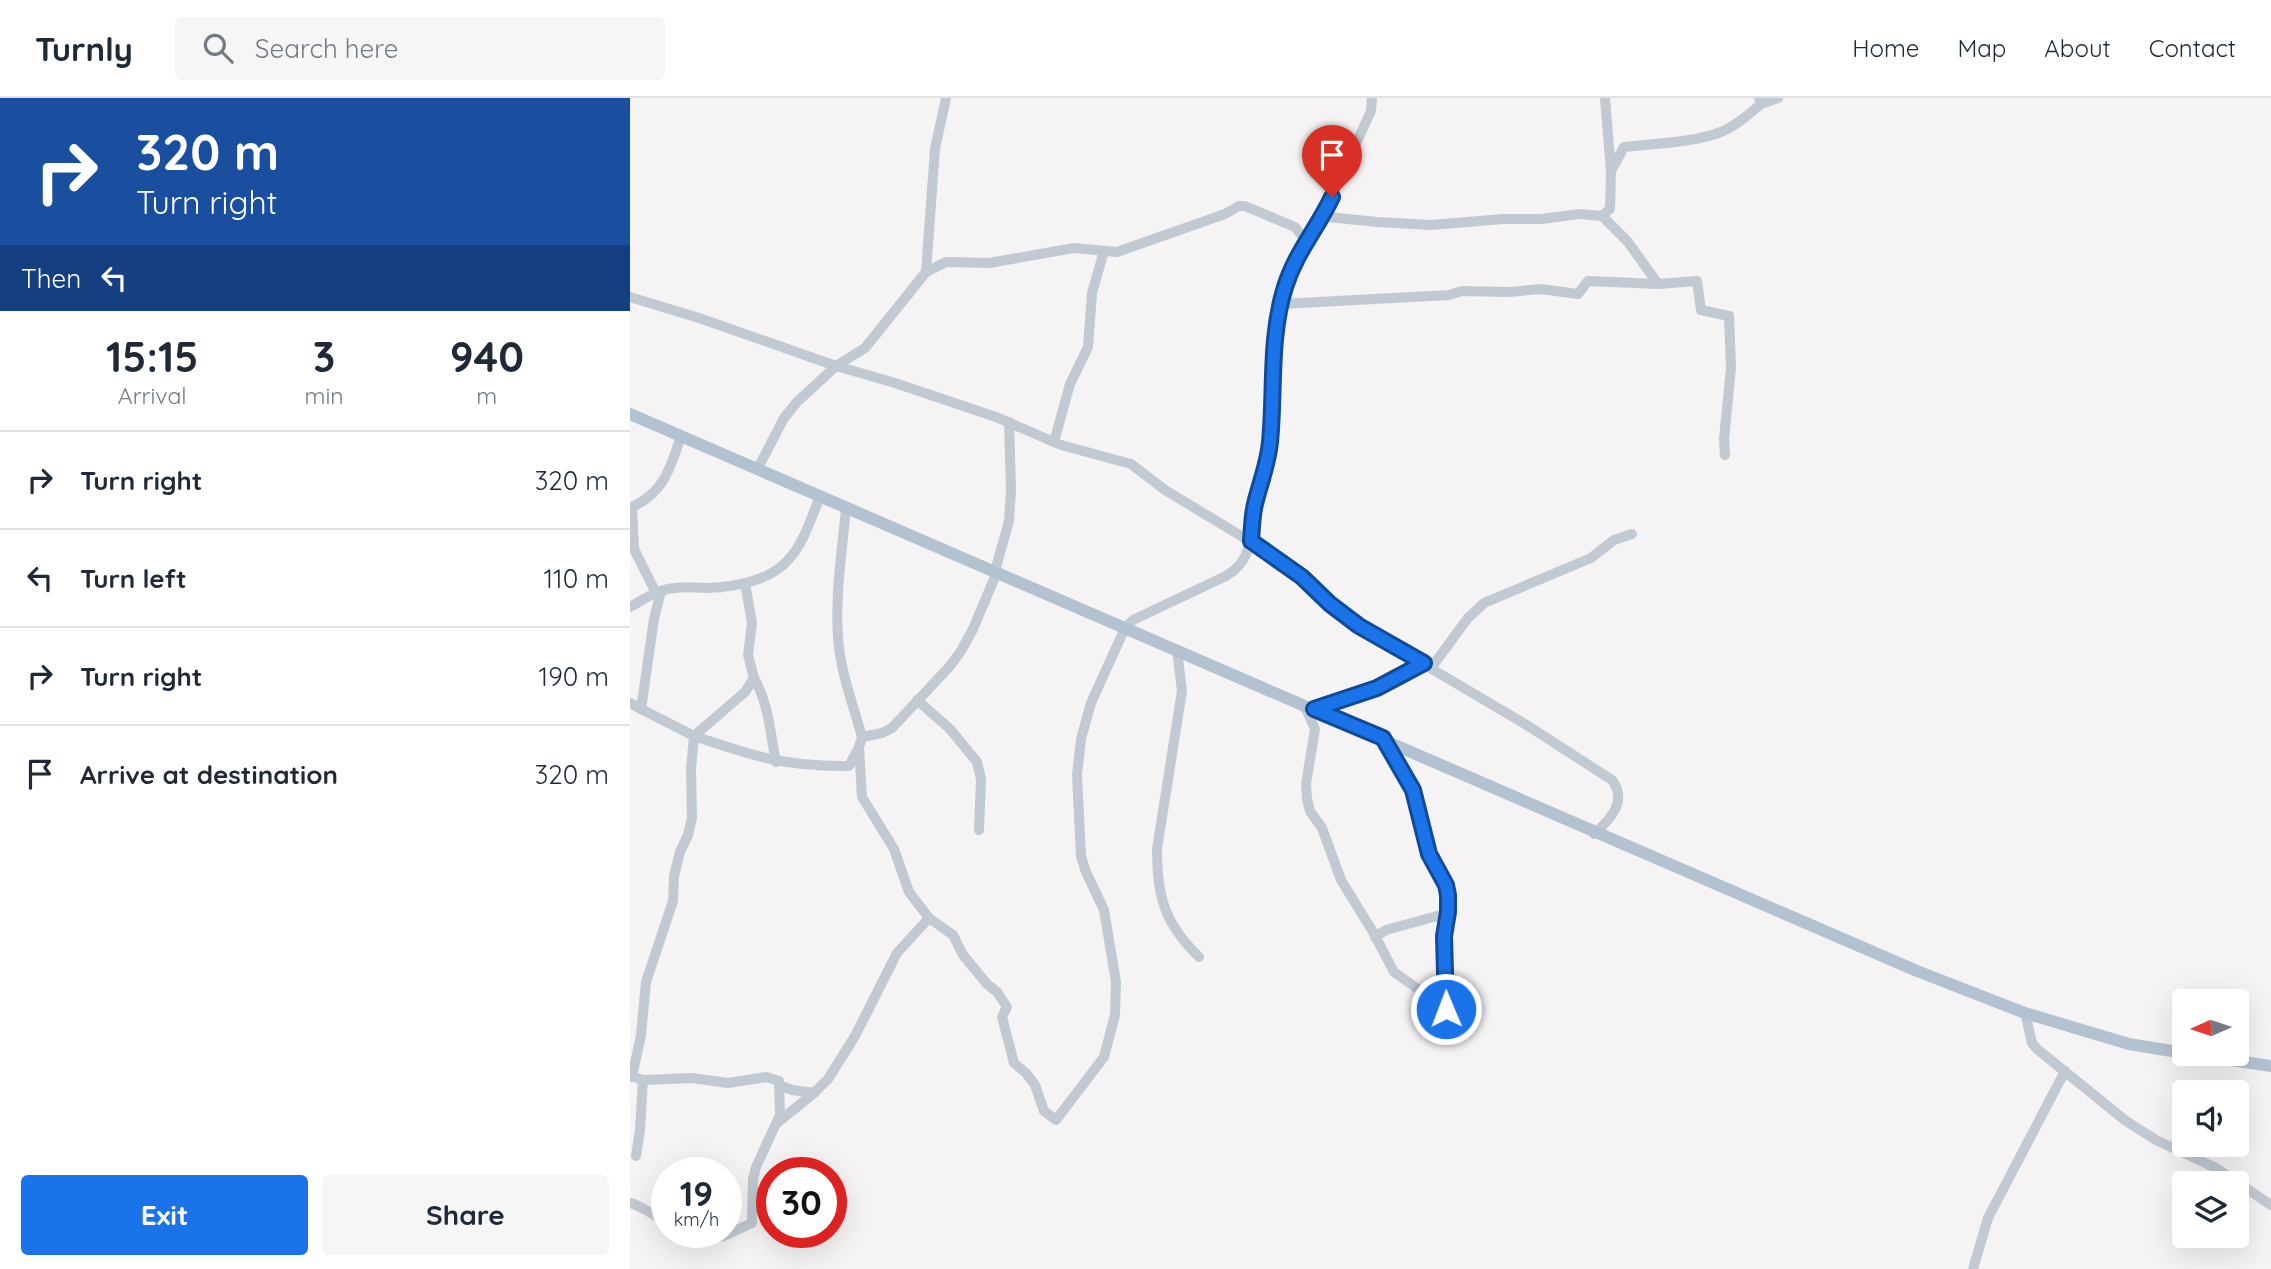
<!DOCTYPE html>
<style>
:root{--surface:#fff;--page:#f6f6f7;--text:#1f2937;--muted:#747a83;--line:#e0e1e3;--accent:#1a73e8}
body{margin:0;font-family:Quicksand,sans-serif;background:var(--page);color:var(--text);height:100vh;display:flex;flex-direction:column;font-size:26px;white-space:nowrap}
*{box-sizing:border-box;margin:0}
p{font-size:23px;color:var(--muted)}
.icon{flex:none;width:38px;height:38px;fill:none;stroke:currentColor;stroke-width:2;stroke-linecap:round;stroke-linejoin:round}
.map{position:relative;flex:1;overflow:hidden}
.details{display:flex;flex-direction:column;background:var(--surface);width:630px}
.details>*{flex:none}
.top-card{background:#1a4fa0;color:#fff;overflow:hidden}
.needle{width:46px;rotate:267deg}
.fabs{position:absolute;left:1542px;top:891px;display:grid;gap:14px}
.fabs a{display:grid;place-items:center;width:77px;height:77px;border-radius:7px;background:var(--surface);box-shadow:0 7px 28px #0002;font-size:35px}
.speed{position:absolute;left:21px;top:1059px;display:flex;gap:14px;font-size:35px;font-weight:700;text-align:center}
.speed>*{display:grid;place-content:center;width:91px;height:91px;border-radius:50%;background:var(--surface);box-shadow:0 7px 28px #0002;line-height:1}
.speed small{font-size:18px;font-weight:400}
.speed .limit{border:10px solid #d22;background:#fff;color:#111}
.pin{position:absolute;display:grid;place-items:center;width:60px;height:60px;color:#fff;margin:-72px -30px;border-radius:50% 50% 50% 0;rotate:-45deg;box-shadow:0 0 7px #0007}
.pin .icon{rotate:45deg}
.me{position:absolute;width:77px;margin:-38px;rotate:359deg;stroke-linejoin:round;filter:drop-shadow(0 0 5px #0008)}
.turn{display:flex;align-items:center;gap:24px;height:147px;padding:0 21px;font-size:32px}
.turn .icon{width:91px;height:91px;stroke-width:2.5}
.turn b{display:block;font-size:49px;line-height:60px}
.then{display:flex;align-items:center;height:66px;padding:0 21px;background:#0003;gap:14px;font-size:26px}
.eta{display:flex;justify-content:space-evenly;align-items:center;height:119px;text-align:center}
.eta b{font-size:42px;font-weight:700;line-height:49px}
.primary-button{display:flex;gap:14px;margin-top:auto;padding:14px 21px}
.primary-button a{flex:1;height:80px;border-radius:7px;background:var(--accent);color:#fff;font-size:28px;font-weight:700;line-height:80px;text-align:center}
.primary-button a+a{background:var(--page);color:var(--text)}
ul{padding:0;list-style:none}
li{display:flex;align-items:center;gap:21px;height:98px;padding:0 21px;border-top:2px solid var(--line)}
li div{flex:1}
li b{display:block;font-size:26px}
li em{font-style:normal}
header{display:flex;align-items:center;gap:42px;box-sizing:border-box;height:98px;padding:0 35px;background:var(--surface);border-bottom:2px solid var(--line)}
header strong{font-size:33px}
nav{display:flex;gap:38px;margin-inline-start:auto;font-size:24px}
.search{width:490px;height:63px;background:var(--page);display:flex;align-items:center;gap:18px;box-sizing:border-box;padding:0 24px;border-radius:7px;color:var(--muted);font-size:26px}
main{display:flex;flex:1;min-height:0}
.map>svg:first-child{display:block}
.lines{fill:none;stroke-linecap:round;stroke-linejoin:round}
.minor{stroke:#c1cad2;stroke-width:10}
.major{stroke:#b3c2d1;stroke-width:12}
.route-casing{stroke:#114b97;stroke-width:18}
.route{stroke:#1a73e8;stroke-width:12}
</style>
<header>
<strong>Turnly</strong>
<div class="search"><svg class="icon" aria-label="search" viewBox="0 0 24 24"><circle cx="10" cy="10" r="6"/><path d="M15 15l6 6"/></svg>Search here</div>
<nav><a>Home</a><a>Map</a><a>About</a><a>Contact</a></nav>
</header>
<main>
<section class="details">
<div class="top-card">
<div class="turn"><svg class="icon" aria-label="right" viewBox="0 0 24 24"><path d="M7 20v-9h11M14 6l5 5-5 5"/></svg><div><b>320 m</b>Turn right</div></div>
<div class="then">Then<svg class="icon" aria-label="left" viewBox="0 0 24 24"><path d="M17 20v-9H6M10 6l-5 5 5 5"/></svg></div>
</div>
<div class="eta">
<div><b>15:15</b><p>Arrival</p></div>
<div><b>3</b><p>min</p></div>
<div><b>940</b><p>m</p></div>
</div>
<ul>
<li><svg class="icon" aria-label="right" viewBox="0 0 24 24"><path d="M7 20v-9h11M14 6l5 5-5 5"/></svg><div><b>Turn right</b></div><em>320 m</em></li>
<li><svg class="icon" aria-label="left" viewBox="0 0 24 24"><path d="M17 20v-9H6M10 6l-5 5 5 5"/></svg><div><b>Turn left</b></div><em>110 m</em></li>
<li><svg class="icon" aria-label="right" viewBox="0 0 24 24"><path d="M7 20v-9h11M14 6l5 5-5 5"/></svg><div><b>Turn right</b></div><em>190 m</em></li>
<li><svg class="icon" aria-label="arrive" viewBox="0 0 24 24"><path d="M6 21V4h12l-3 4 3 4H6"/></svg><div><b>Arrive at destination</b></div><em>320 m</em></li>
</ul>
<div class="primary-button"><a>Exit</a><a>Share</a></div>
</section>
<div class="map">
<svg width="1641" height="1171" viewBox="0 0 1641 1171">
<rect width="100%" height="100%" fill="#f5f3f3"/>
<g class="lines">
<!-- minor -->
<g class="minor">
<polyline points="1131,6 1148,0"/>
<path d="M981,73L994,49C1022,46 1066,44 1091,34C1106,28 1119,16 1131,6L1129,0"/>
<polyline points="972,118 998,144 1028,186 1067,183 1071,212 1099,218 1101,270 1094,341 1095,357"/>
<polyline points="691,122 741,13 742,0"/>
<polyline points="296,174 316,164 359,165 444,150 487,154 595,116 609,108 615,108 665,129 675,142"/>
<polyline points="0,199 69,220 206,268 167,304 154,320 127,372"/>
<polyline points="651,206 819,197 832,193 879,194 911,191 948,196 958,183 1028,186"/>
<path d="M206,268L265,285L366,319L431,347L501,366L535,392L641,456L672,479L700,506L729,528L895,626L982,682C998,703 980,722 964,736"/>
<polyline points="206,268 235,250 296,174 305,51 316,0"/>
<polyline points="424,344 440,286 458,249 462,195 474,153"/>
<polyline points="2,409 4,451 26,495"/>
<path d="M0,410C34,395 40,371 51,338"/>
<path d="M216,411C212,453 205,497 208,539C210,573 223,606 232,639L229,649"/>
<polyline points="365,473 379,423 381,392 379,324"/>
<path d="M0,509C14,501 29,491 45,490C56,488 67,490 78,490C104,489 140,483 158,462C174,445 181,420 190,399"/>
<path d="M547,552L552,593L527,751C527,798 534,825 569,859"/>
<polyline points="801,570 838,520 854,505 961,460 984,442 1002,436"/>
<path d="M124,580C139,606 140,635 146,664"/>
<polyline points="287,602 320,631 347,664 351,681 349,732"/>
<polyline points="0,605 11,611 24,521 31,493"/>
<polyline points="674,607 685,631 676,686 677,701 680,713 692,730 711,782 743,834 764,874 816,911"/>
<polyline points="11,611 64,638 115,594 124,580 118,557 122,525 115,485"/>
<polyline points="684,611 747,590 795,565"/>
<polyline points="232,639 252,635 262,630 320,568 331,553 343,531 367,474"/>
<polyline points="753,641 783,692 799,756 816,787 818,797 818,815 814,838 816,911"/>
<polyline points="745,839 756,832 818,815"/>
<polyline points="1395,915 1402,945 1407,951 1496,1023 1526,1042 1586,1070 1641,1107"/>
<path d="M2,979L11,937L16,884L43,803L44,778L50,754L58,737L62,720L61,671L64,638C123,658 156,669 219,668L229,649L232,699L264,751L279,794L299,820L323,837L333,857L357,886L367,894L377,909L372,919L384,965L396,975L405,987L414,1013L426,1022L474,959L485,917L486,884L474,812L456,774L451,758L447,677L451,641L461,605L495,530L503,522L596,478C626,460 618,436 625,407C630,386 638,367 640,345C642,331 640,316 641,302C642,250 647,198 671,150C677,138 686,124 698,119L747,124L801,127L873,121H912L949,116L972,118L980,111L981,73L975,0"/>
<polyline points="13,982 62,980 98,985 136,979 149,983 150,1017 126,1069 123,1081 122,1125 94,1138 74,1141 64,1134"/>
<polyline points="149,987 162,992 184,995"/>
<polyline points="147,1025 184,995 198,981 225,938 267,855 299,820"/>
<polyline points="6,1058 10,1032 13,982 7,980"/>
<path d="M0,1105C14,1108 23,1119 37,1123"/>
<polyline points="1343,1171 1358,1120 1435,973"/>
</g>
<!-- major -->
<g class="major">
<polyline points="0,316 1287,873 1395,915 1499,946 1554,955"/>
<polyline points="1560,956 1641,968"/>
</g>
</g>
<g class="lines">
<!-- route casing -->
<g class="route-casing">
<path id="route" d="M702,99C687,131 666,154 655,189C639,240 645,292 640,344C638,366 630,385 625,406C622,418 622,431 621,443L672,479L700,506L729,528L794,565L747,590L684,611L753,640L783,692L799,756L816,787L818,797V814L814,838L816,911"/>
</g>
<!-- route -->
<use href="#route" class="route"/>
</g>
</svg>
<div class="fabs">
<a><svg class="needle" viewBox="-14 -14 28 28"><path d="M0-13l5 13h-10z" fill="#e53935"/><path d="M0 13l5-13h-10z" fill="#747a83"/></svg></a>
<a><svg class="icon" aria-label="sound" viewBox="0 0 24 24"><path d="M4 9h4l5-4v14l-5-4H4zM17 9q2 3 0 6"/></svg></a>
<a><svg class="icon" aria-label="layers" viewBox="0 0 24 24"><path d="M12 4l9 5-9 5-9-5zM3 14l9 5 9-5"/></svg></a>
</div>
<div class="speed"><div>19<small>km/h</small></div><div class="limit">30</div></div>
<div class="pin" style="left:702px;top:99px;background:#d93025"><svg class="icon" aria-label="arrive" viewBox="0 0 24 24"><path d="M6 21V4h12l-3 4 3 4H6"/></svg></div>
<svg class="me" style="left:816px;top:911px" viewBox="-20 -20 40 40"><circle r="17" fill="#1a73e8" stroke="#fff" stroke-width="3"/><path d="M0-11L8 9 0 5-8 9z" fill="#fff"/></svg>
</div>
</main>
